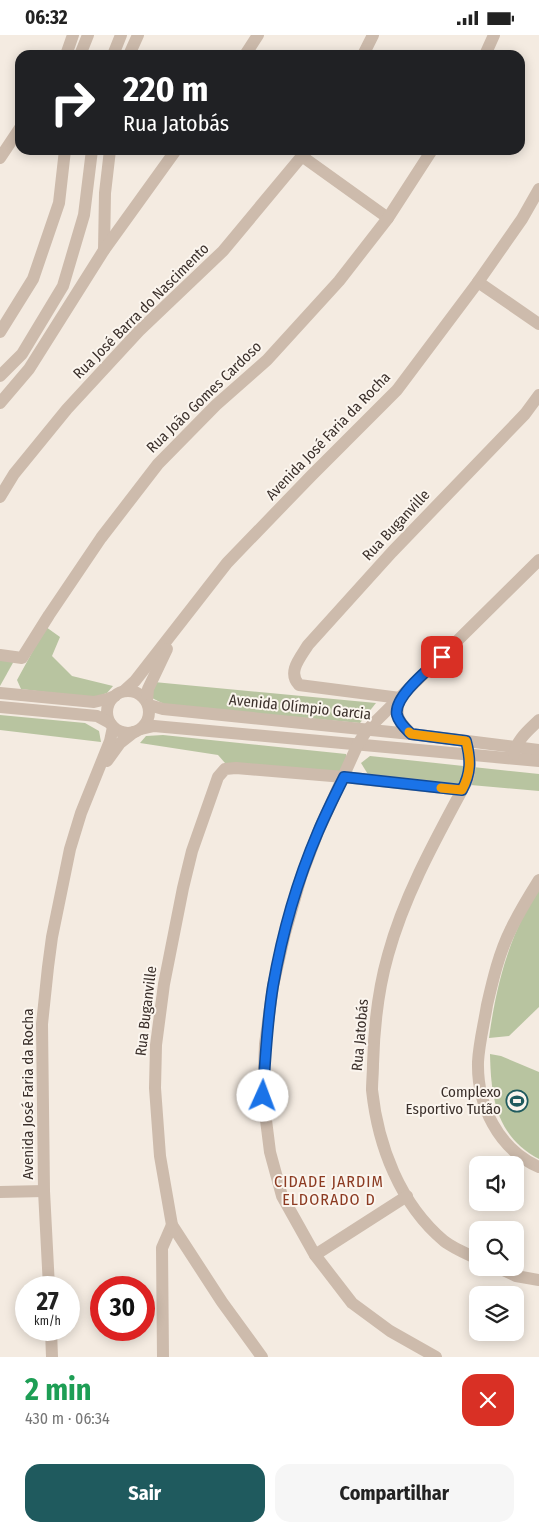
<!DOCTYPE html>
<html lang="pt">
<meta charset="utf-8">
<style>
:root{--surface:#fff;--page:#f6f6f6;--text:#222;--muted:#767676;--accent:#1f5a5e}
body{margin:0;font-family:"Fira Sans Condensed",sans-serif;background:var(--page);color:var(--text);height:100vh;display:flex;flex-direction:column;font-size:19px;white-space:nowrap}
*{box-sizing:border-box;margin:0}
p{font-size:16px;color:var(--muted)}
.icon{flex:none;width:28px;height:28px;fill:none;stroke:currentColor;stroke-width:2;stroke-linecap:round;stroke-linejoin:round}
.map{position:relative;height:1322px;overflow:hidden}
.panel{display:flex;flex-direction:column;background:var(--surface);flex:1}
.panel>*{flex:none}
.guide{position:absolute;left:15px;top:15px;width:510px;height:105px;border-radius:15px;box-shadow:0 2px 12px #0003;background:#202124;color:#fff;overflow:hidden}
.buttons{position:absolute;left:469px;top:1121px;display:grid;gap:10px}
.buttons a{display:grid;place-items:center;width:55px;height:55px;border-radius:10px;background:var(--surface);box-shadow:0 2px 12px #0003;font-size:25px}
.speed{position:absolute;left:15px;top:1241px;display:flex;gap:10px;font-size:25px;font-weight:700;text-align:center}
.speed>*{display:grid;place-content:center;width:65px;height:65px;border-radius:50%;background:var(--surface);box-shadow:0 2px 12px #0003;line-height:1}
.speed small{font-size:12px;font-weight:400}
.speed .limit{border:8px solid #d22;background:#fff;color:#111}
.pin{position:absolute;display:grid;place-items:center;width:42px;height:42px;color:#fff;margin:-21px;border-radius:10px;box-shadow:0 2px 8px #0006}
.me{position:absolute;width:55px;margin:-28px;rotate:2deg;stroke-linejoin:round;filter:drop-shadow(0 0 4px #0008)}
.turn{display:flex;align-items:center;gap:18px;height:105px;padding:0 25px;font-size:22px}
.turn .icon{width:65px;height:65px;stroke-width:2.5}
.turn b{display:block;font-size:35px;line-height:42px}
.round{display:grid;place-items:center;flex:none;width:52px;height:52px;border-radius:15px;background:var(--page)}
.summary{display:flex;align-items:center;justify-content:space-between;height:85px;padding:0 25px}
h1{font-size:30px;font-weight:700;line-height:38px;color:#1e9e55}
.action{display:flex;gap:10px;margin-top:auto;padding:10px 25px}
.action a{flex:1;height:58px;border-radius:15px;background:var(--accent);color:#fff;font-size:20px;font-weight:700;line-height:58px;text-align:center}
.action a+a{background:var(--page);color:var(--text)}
.status{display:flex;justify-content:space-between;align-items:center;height:35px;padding:0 25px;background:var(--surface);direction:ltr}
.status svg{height:14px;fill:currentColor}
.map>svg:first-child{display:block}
.green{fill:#b8c4a0}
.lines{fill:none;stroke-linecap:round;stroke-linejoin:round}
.minor{stroke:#cdbbac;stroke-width:12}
.route-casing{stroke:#114b97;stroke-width:12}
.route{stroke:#1a73e8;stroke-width:9}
.slow{stroke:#f59e0b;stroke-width:9}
.labels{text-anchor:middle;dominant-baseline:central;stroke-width:4;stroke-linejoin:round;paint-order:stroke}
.street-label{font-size:15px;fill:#3b302b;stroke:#fbf5ee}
.poi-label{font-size:15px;fill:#3b302b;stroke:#fbf5ee;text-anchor:end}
.neighbourhood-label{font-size:16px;letter-spacing:1px;fill:#8c3b22;stroke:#fbf5ee}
</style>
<div class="status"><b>06:32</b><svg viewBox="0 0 49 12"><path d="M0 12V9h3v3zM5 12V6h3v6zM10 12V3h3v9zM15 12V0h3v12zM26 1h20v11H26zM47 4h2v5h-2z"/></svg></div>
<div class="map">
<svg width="539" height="1322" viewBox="0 0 539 1322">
<rect width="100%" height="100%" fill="#f4ebe1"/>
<!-- green -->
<g class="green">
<polygon points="46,592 60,602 52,621 72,641 113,651 107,658 93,663 21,654 17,645"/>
<polygon points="0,625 14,626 0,651"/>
<polygon points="154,647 376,668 360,688 166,670 152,663"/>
<polygon points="0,680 85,688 99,696 101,707 0,695"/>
<polygon points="163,700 346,719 347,728 340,738 225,728 218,720 140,708 146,701"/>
<polygon points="370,721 539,739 539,756 369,741 361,728"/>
<path d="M539,854V972L509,1001L489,1003C496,951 509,899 539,854Z"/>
<path d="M490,1019L501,1021L539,1037V1124C496,1101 491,1063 490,1019Z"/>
</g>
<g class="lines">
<!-- minor -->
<g class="minor">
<polyline points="66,20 73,0"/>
<polyline points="80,20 88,0"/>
<polyline points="113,20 121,0"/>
<polyline points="129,20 138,0"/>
<polyline points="245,20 258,0"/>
<polyline points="363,20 373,0"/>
<polyline points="485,20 494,0"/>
<polyline points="303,122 388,183"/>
<polyline points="0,123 20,93"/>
<polyline points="104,215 105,158 110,115"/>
<polyline points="478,247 539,289"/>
<polyline points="0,297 33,244 59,168 65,115"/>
<polyline points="0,341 22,319 63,251 84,180 92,115"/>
<polyline points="0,368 29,334 104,215 176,115"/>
<polyline points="0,462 14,439 67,374 139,296 223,216 307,115"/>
<polyline points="0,620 22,623 49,580 101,503 158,429 216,370 267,325 339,246 388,183 432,115"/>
<circle cx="128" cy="677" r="21"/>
<polyline points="124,656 135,646 227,528 312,440 397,355 478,247 522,184 539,154"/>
<polyline points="0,658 94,667 107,664 115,661"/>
<path d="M400,663L299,650C287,637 300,623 308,610L392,517L525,379L539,360"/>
<path d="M400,663C394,682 399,686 411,699"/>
<polyline points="147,666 148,654 167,614"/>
<polyline points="149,670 163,674 411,699 539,715"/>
<polyline points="0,672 97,681 110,688"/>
<polyline points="141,694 154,691 539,726"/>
<path d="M466,706C470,720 471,730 468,744C438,800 405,858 388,920C378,955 374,992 373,1029C373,1038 372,1047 372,1055C378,1111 400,1169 444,1206C453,1213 467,1219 478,1224"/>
<path d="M514,719C517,704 529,695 539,685"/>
<polyline points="107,726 120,708 134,697"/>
<path d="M539,845C529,861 519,877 511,894C499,918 493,944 487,970C484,989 479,1008 478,1027C477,1070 498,1114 539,1132"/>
<polyline points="0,1157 44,1156"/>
<polyline points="315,1220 407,1161"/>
<polyline points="497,1232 516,1241 539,1245"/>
<polyline points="49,1252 44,1156 42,989 48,932 52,902 70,814 81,778 110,706 113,692"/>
<polyline points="51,1295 52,1322"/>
<polyline points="163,1322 162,1213 172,1190"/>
<polyline points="262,1322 222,1267 172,1190 160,1121 155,1053 156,1010 164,949 183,853 192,816 218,742 225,734 236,733 344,742 462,755"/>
<polyline points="436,1322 390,1296 352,1268 315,1220 282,1161 270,1117 263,1061 265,1009 273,951 285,898 301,842 318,797 358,709 367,695 539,525"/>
</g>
</g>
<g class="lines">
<!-- route casing -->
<g class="route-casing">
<path id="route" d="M263,1061C265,1024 267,988 273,951C282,899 297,846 318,797C326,778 335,760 344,742L462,755C471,738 471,725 466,706L411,699C406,694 399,688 397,680C393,662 429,634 442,622"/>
</g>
<!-- route -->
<use href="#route" class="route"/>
<!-- slow -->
<path class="slow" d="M409,697L411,699L466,706C471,725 471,738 462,755L441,753"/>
</g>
<!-- icons -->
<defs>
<g id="stadium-ring" transform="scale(1.125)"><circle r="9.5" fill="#fbf5ee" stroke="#1f5a5e" stroke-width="1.5"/><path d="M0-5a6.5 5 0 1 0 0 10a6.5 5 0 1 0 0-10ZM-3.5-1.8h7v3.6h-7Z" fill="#1f5a5e"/></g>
</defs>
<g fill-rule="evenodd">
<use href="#stadium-ring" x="517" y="1066"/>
</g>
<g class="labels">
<!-- street labels -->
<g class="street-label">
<text transform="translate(141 276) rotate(-45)">Rua José Barra do Nascimento</text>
<text transform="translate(204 362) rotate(-44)">Rua João Gomes Cardoso</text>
<text transform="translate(328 401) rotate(-46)">Avenida José Faria da Rocha</text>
<text transform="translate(396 490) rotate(-47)">Rua Buganville</text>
<text transform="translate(300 672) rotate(6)">Avenida Olímpio Garcia</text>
<text transform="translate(146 976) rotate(-83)">Rua Buganville</text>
<text transform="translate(360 1000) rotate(-85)">Rua Jatobás</text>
<text transform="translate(28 1059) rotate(-90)">Avenida José Faria da Rocha</text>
</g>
<!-- poi labels -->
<g class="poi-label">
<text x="501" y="1057">Complexo<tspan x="501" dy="17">Esportivo Tutão</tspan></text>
</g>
<!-- neighbourhood labels -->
<g class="neighbourhood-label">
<text x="329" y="1146">CIDADE JARDIM<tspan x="329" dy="18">ELDORADO D</tspan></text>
</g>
</g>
</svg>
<div class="buttons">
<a><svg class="icon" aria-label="sound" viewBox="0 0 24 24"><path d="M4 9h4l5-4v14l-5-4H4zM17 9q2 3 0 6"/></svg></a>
<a><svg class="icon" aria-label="search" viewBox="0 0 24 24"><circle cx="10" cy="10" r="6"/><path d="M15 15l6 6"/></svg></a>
<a><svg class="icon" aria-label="layers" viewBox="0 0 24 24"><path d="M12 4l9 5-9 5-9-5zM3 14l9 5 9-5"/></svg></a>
</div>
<div class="speed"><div>27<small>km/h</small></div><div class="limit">30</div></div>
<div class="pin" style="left:442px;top:622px;background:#d93025"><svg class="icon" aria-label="arrive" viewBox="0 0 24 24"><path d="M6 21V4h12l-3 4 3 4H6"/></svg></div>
<svg class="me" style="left:263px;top:1061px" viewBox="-20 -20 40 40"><circle r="19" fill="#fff"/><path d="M0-13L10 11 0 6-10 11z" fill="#1a73e8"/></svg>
<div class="guide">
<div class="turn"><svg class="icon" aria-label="right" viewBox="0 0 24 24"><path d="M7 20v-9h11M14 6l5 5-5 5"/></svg><div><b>220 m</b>Rua Jatobás</div></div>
</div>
</div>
<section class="panel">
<div class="summary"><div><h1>2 min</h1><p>430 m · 06:34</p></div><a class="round" style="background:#d93025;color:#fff"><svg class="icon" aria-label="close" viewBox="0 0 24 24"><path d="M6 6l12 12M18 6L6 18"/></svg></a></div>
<div class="action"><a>Sair</a><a>Compartilhar</a></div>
</section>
